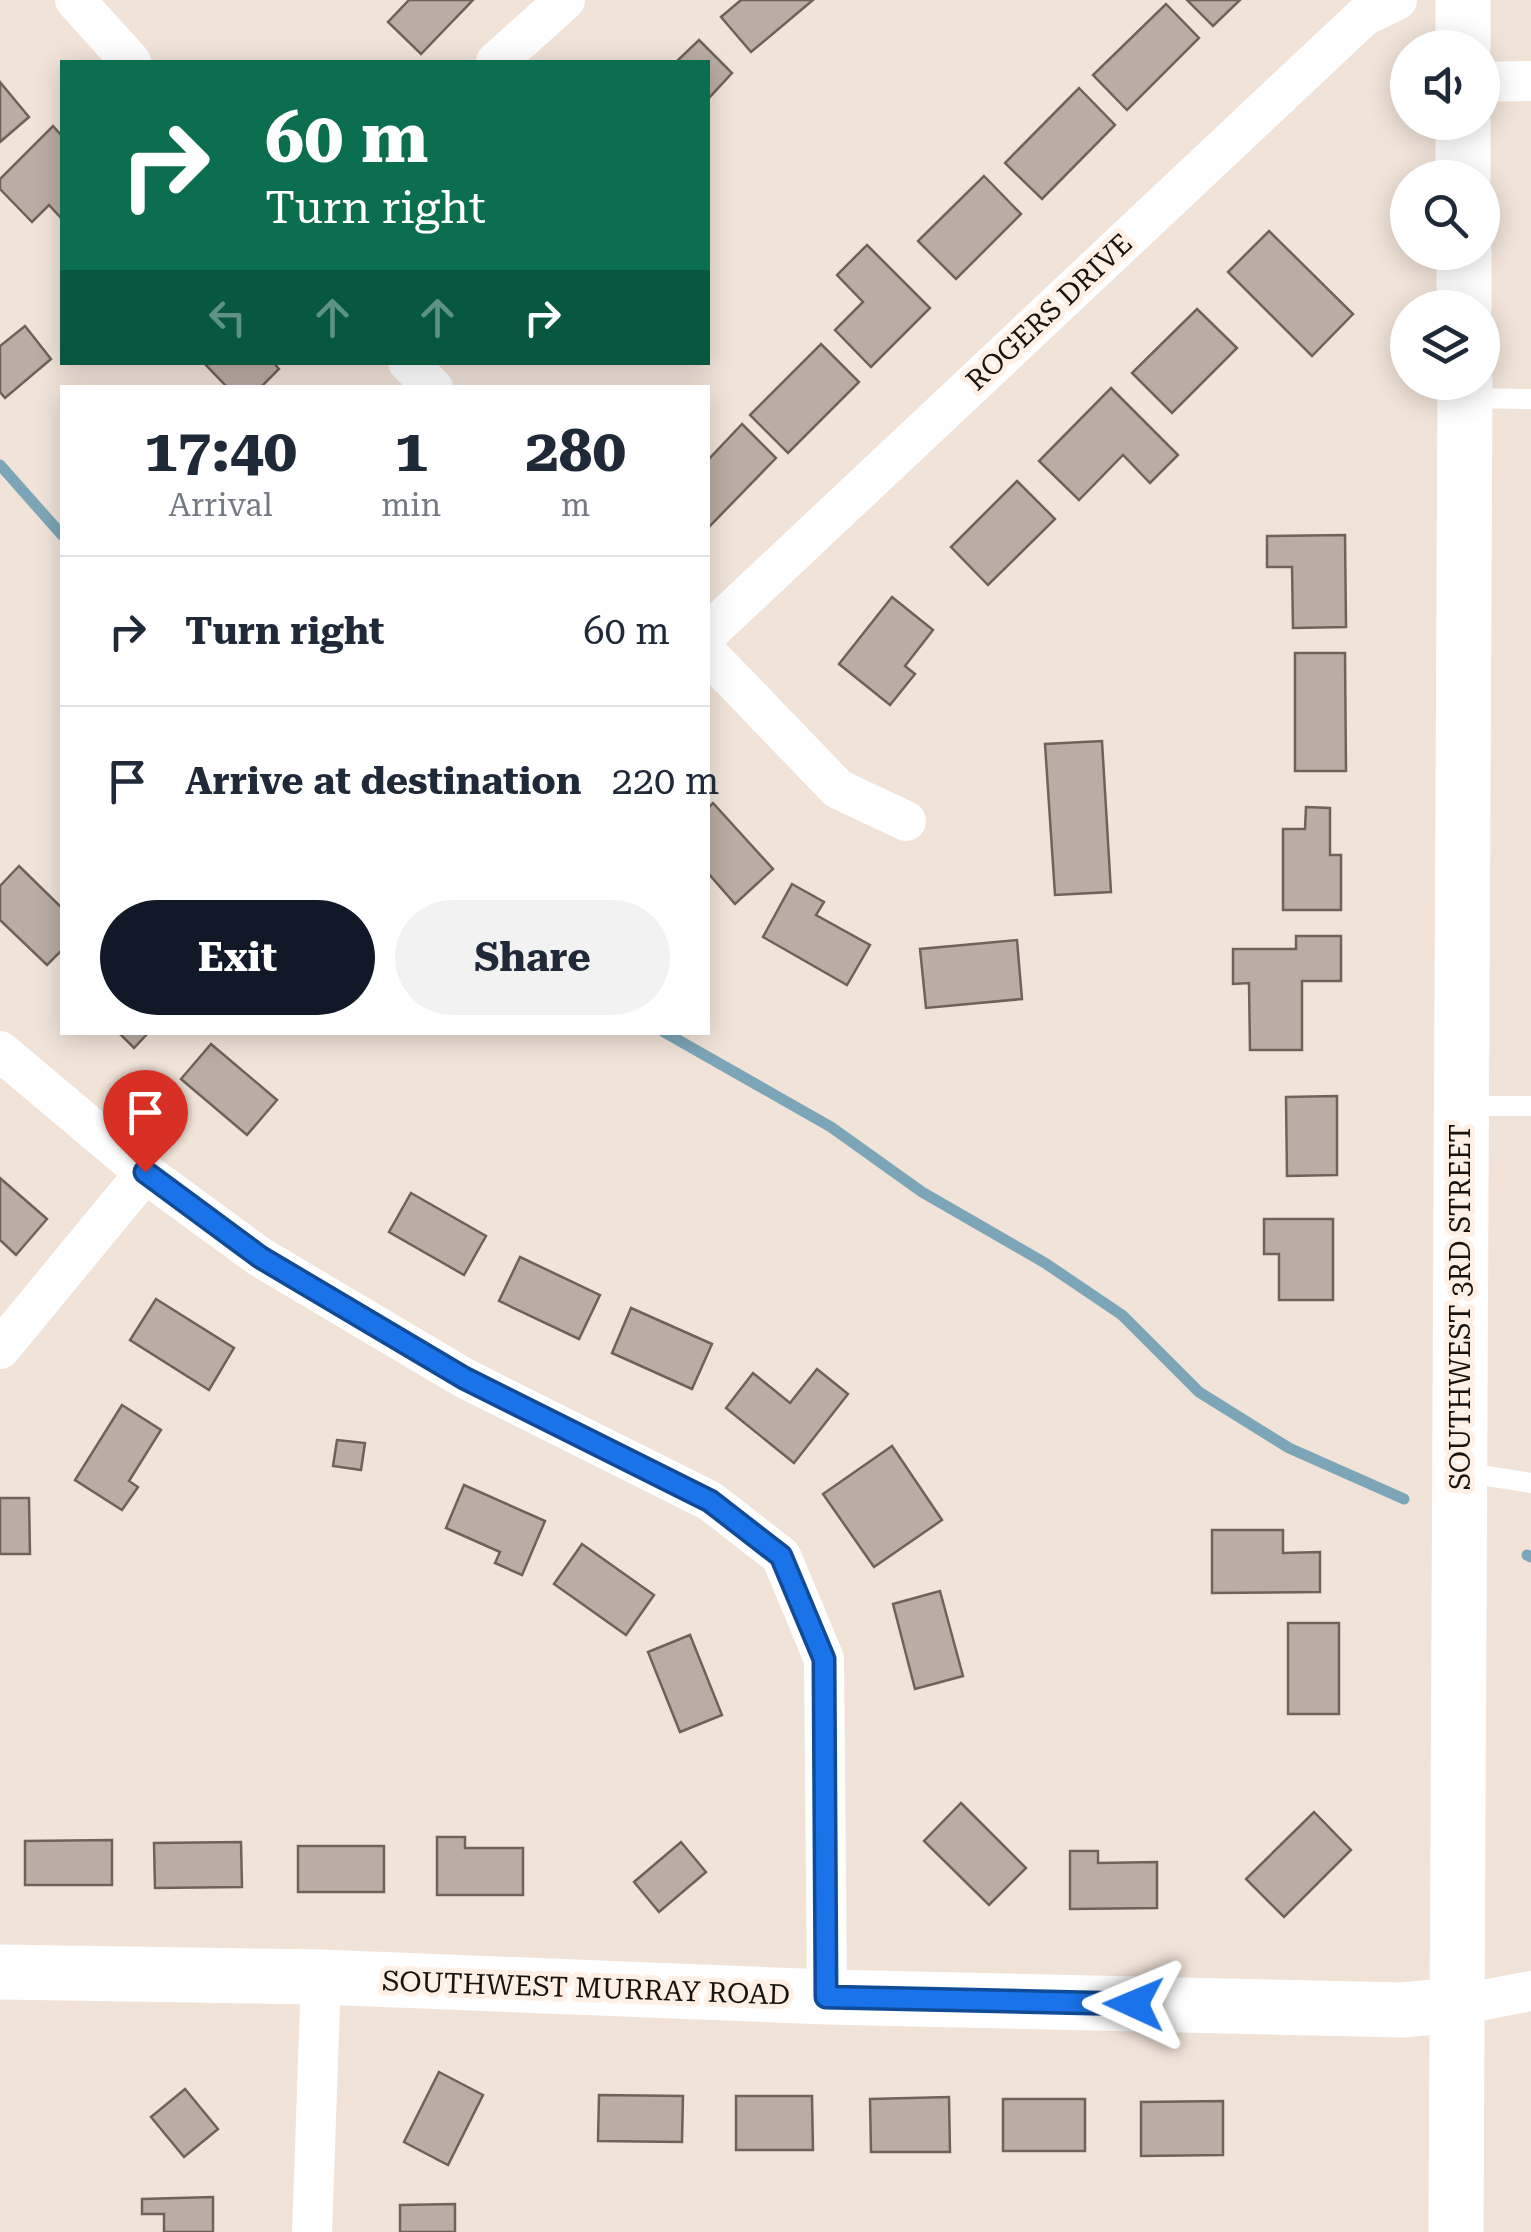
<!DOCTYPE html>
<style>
:root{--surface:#fff;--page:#f2f2f3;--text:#1f2937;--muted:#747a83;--line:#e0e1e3;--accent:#111827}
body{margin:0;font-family:"Roboto Serif",serif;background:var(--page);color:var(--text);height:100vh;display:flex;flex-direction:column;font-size:38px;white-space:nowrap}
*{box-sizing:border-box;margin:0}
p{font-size:32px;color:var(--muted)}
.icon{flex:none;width:55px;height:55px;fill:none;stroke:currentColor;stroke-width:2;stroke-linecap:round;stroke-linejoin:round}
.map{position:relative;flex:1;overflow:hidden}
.sheet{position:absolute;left:60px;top:385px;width:650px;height:650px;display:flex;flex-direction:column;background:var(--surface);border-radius:0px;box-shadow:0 5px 25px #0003}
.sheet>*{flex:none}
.banner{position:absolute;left:60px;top:60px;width:650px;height:305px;border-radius:0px;box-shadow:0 5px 25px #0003;background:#0b6e4f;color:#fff;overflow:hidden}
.fabs{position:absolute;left:1390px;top:30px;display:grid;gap:20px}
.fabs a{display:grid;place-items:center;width:110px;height:110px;border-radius:50%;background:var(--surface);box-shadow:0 5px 25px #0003;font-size:50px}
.pin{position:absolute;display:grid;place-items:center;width:85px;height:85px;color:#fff;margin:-102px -42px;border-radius:50% 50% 50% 0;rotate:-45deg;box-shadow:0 0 10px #0007}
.pin .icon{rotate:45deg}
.me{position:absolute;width:110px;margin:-55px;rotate:271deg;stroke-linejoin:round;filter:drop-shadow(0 0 8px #0008)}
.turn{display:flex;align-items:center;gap:35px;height:210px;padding:0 40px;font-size:45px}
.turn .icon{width:130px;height:130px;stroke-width:2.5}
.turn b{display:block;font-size:70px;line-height:85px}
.lanes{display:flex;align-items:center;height:95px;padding:0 40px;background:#0003;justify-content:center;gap:50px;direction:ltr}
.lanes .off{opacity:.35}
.eta{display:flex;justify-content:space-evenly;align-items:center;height:170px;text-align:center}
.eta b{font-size:60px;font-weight:700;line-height:70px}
.cta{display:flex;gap:20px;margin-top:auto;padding:20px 40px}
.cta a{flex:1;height:115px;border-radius:60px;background:var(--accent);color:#fff;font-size:40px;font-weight:700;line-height:115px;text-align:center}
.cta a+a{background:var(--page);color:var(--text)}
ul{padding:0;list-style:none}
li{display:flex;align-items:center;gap:30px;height:150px;padding:0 40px;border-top:2px solid var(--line)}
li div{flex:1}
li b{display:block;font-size:38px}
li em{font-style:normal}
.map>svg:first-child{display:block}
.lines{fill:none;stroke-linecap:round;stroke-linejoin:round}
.stream{stroke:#7ca6b8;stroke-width:11}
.building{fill:#baada3;stroke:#6f6359;stroke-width:2.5}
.lane{stroke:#fff;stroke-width:20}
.street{stroke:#fff;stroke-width:40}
.secondary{stroke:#fff;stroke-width:55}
.route-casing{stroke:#114b97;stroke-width:25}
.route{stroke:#1a73e8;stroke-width:18}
.labels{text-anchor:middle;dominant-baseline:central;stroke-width:10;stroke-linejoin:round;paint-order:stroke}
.street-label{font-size:28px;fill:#18130f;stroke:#fef0e5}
</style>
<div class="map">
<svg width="1531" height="2232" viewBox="0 0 1531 2232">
<rect width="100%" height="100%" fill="#f1e3d8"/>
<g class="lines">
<!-- stream -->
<g class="stream">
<polyline points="0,465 62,535"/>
<polyline points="664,1032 831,1127 922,1192 1045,1263 1122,1315 1199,1392 1289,1448 1404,1499"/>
<polyline points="1527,1555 1531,1557"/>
</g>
</g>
<!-- building -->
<g class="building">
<polygon points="409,0 473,0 421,54 388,22"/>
<polygon points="741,0 813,0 751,52 721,17"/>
<polygon points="1187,0 1240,0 1213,26"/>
<polygon points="1166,4 1199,38 1127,110 1093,75"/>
<polygon points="699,40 732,73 708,99 708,62 676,62"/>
<polygon points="0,82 29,117 0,142"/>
<polygon points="1079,88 1115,125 1042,199 1005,163"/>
<polygon points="53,126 62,136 62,219 49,205 32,222 0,189 0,179"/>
<polygon points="984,176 1021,214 956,279 918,241"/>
<polygon points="1269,231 1353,314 1312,356 1228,272"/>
<polygon points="867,245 930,308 871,367 835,330 863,302 837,275"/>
<polygon points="1197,309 1237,348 1172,413 1132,373"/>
<polygon points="25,326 51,359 5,398 0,392 0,346"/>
<polygon points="821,344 859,382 788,453 750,415"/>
<polygon points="203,362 273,362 279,369 260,388 228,388"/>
<polygon points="1111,388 1178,455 1150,483 1123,455 1079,500 1039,461"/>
<polygon points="742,424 776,458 708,528 708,460"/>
<polygon points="1017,481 1055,519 988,585 951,547"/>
<polygon points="1345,535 1346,627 1293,628 1292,567 1267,567 1267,536"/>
<polygon points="892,597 933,630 905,666 915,674 890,705 839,664"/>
<polygon points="1295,653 1345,653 1346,771 1295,771"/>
<polygon points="1102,741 1111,892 1055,895 1045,744"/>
<polygon points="713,803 773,869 735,904 708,873 708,808"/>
<polygon points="1306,807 1330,808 1330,855 1341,855 1341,910 1283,910 1283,829 1305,829"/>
<polygon points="19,866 62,908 62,950 47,965 0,920 0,886"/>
<polygon points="792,884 824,902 816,915 870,945 847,985 763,937"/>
<polygon points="1296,936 1341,936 1341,981 1302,981 1302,1050 1250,1050 1249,983 1233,984 1233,949 1296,949"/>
<polygon points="1017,940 1022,999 926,1008 920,949"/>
<polygon points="118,1032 149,1032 134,1048"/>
<polygon points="211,1044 277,1100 247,1135 181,1079"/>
<polygon points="1337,1096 1337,1175 1287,1176 1286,1097"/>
<polygon points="0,1178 47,1219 16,1255 0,1240"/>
<polygon points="411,1193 486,1236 464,1275 389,1232"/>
<polygon points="1264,1219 1333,1219 1333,1300 1279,1300 1279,1254 1264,1254"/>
<polygon points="520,1257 600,1295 579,1339 499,1301"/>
<polygon points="156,1299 234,1348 209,1390 130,1340"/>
<polygon points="631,1308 712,1344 692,1389 612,1353"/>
<polygon points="817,1369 848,1394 794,1463 726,1408 753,1373 790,1403"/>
<polygon points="122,1405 161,1430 129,1481 138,1487 122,1510 75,1480"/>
<polygon points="337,1440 365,1443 361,1470 333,1466"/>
<polygon points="892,1446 942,1520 874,1567 823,1494"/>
<polygon points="464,1485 545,1521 522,1575 495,1563 500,1552 446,1528"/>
<polygon points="0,1498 29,1498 30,1554 0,1554"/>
<polygon points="1212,1530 1283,1530 1283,1553 1320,1552 1320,1592 1212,1593"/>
<polygon points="582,1544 654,1595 626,1635 554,1584"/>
<polygon points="940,1591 963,1676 915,1689 893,1604"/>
<rect x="1288" y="1623" width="51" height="91"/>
<polygon points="690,1635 722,1715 680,1732 648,1652"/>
<polygon points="961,1803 1026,1868 989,1905 924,1841"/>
<polygon points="1314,1812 1351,1850 1284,1917 1246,1879"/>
<polygon points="437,1837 465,1837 465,1848 523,1848 523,1895 437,1895"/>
<polygon points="112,1840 112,1885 25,1885 25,1841"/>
<polygon points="241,1842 242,1887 155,1888 154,1843"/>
<polygon points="681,1842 706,1872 659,1912 634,1882"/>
<rect x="298" y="1846" width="86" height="46"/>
<polygon points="1070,1851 1098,1851 1098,1863 1157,1862 1157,1908 1070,1909"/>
<polygon points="439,2072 483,2095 448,2165 404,2142"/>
<polygon points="185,2089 218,2129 184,2157 151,2117"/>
<polygon points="599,2095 683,2096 682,2142 598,2141"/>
<polygon points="736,2096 812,2096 813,2150 736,2150"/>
<polygon points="949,2097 950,2152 871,2152 870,2099"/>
<rect x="1003" y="2099" width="82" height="52"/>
<polygon points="1223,2101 1223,2155 1141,2156 1141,2102"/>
<polygon points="213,2197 213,2232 164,2232 164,2214 142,2214 142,2199"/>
<polygon points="455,2204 455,2232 400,2232 400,2205"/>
</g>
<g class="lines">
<!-- lane -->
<g class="lane">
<polyline points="1468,398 1531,399"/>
<polyline points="1462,1106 1531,1106"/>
<polyline points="1462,1472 1531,1483"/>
</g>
<!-- street -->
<g class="street">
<polyline points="75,0 131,62"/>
<polyline points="496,62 565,0"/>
<polyline points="1482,82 1531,81"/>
<polyline points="408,362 433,388"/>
<polyline points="708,633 1364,16 1397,0"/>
<polyline points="708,654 838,789 906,821"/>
<polyline points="0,1051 145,1173 260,1257 464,1378 710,1501 781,1556 824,1659 827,1997"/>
<polyline points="0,1349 145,1173"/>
<polyline points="1458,2005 1531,1991"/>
<polyline points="312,2232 321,1977"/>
</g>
<!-- secondary -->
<g class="secondary">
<polyline points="1463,48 1463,0"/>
<polyline points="1463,122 1463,178"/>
<polyline points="1464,252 1464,308"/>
<polyline points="0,1972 321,1977 827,1997 1402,2010 1458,2005"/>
<polyline points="1456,2232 1465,382"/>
</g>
</g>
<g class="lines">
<!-- route casing -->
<g class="route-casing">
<polyline id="route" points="145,1172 260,1257 464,1378 710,1501 781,1556 824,1659 826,1997 1134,2004"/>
</g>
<!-- route -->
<use href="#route" class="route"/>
</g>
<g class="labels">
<!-- street labels -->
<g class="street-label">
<text transform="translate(1049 312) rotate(-43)">ROGERS DRIVE</text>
<text transform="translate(1460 1307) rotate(-90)">SOUTHWEST 3RD STREET</text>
<text transform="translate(586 1988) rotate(2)">SOUTHWEST MURRAY ROAD</text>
</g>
</g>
</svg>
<div class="fabs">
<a><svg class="icon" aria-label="sound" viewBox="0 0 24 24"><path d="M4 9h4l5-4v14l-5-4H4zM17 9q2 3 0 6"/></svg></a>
<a><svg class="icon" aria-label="search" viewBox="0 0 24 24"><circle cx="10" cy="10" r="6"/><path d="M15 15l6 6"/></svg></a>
<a><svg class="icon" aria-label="layers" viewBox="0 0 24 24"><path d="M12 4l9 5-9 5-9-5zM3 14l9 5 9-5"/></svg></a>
</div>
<div class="pin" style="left:145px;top:1172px;background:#d93025"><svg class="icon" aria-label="arrive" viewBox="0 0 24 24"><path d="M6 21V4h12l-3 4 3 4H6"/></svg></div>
<svg class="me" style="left:1134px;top:2004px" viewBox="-20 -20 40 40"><path d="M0-17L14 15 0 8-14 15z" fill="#1a73e8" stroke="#fff" stroke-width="4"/></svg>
<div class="banner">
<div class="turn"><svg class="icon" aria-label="right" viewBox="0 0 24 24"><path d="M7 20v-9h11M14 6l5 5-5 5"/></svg><div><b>60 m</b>Turn right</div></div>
<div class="lanes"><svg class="icon off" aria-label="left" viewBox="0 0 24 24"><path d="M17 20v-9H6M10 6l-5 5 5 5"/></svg><svg class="icon off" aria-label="ahead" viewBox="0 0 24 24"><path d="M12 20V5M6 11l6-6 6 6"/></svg><svg class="icon off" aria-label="ahead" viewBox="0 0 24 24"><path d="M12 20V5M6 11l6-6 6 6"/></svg><svg class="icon" aria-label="right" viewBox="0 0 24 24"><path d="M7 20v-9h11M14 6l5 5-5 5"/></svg></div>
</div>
<section class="sheet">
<div class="eta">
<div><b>17:40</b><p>Arrival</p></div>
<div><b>1</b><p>min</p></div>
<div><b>280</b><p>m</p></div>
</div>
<ul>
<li><svg class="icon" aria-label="right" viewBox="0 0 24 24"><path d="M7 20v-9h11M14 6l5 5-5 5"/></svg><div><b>Turn right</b></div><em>60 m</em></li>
<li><svg class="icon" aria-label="arrive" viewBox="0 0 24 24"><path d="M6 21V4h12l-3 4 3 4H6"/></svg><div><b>Arrive at destination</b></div><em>220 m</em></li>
</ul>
<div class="cta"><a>Exit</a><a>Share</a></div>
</section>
</div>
